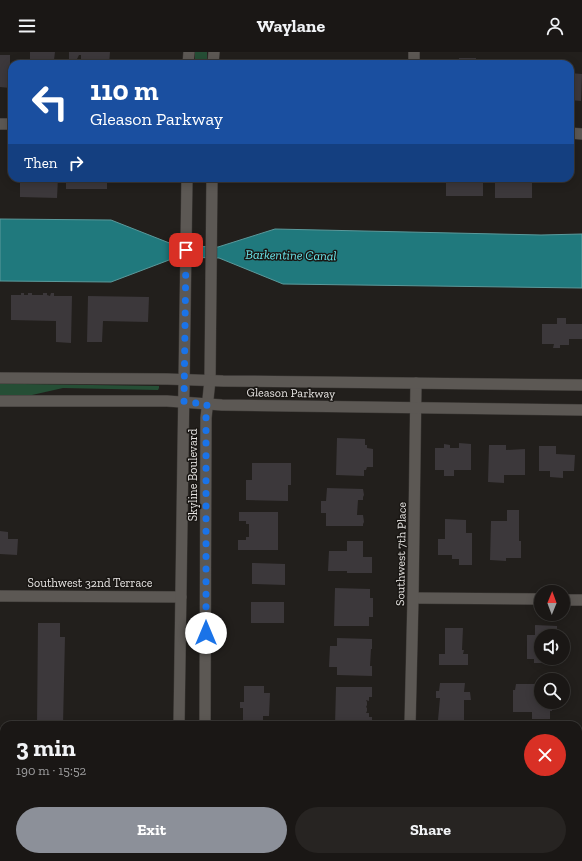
<!DOCTYPE html>
<meta charset="utf-8">
<style>
:root{--surface:#1a1715;--page:#272422;--text:#f1f3f6;--muted:#9f9fa0;--line:#383634;--accent:#8c9099}
body{margin:0;font-family:"Zilla Slab",serif;background:var(--page);color:var(--text);height:100vh;display:flex;flex-direction:column;font-size:15px;white-space:nowrap}
*{box-sizing:border-box;margin:0}
p{font-size:13px;color:var(--muted)}
.icon{flex:none;width:22px;height:22px;fill:none;stroke:currentColor;stroke-width:2;stroke-linecap:round;stroke-linejoin:round}
.map{position:relative;flex:1;overflow:hidden}
.drawer{position:absolute;left:0px;top:669px;width:582px;height:140px;display:flex;flex-direction:column;background:var(--surface);border-radius:12px 12px 0 0;box-shadow:0 2px 10px #0003,0 0 0 1px var(--line)}
.drawer>*{flex:none}
.top-card{position:absolute;left:8px;top:8px;width:566px;height:122px;border-radius:12px;box-shadow:0 2px 10px #0003,0 0 0 1px var(--line);background:#1a4fa0;color:#fff;overflow:hidden}
.needle{width:26px;rotate:1deg}
.buttons{position:absolute;left:534px;top:533px;display:grid;gap:8px}
.buttons a{display:grid;place-items:center;width:36px;height:36px;border-radius:50%;background:var(--surface);box-shadow:0 2px 10px #0003,0 0 0 1px var(--line);font-size:20px}
.pin{position:absolute;display:grid;place-items:center;width:34px;height:34px;color:#fff;margin:-17px;border-radius:8px;box-shadow:0 2px 6px #0006}
.me{position:absolute;width:44px;margin:-22px;rotate:0deg;stroke-linejoin:round;filter:drop-shadow(0 0 3px #0008)}
.turn{display:flex;align-items:center;gap:14px;height:84px;padding:0 16px;font-size:18px}
.turn .icon{width:52px;height:52px;stroke-width:2.5}
.turn b{display:block;font-size:28px;line-height:34px}
.then{display:flex;align-items:center;height:38px;padding:0 16px;background:#0003;gap:8px;font-size:15px}
.round{display:grid;place-items:center;flex:none;width:42px;height:42px;border-radius:21px;background:var(--page)}
.overview{display:flex;align-items:center;justify-content:space-between;height:68px;padding:0 16px}
h1{font-size:24px;font-weight:700;line-height:30px}
.button{display:flex;gap:8px;margin-top:auto;padding:8px 16px}
.button a{flex:1;height:46px;border-radius:24px;background:var(--accent);color:#fff;font-size:16px;font-weight:700;line-height:46px;text-align:center}
.button a+a{background:var(--page);color:var(--text)}
header{display:flex;justify-content:space-between;align-items:center;height:52px;padding:0 16px;background:var(--surface);font-size:18px;font-weight:700}
.map>svg:first-child{display:block}
.green{fill:#254e35}
.water{fill:#20797d;stroke:#5b999b}
.building{fill:#3c383b}
.lines{fill:none;stroke-linecap:round;stroke-linejoin:round}
.service-casing{stroke:#3c3936;stroke-width:9}
.minor-casing{stroke:#3c3936;stroke-width:12}
.tertiary-casing{stroke:#3c3936;stroke-width:12}
.secondary-casing{stroke:#3c3936;stroke-width:12}
.service{stroke:#5c5854;stroke-width:8}
.minor{stroke:#5c5854;stroke-width:11}
.tertiary{stroke:#5c5854;stroke-width:11}
.secondary{stroke:#5c5854;stroke-width:11}
.route{stroke:#1a73e8;stroke-width:7;stroke-dasharray:0 12.6}
.labels{text-anchor:middle;dominant-baseline:central;stroke-width:3;stroke-linejoin:round;paint-order:stroke}
.street-label{font-size:12px;fill:#e6e4e2;stroke:#191613}
.water-label{font-size:13px;font-style:italic;fill:#6be7ec;stroke:#191613}
</style>
<header><svg class="icon" aria-label="menu" viewBox="0 0 24 24"><path d="M4 6h16M4 12h16M4 18h16"/></svg>Waylane<svg class="icon" aria-label="person" viewBox="0 0 24 24"><circle cx="12" cy="8" r="4"/><path d="M4 21q1-7 8-7t8 7"/></svg></header>
<div class="map">
<svg width="582" height="809" viewBox="0 0 582 809">
<rect width="100%" height="100%" fill="#221f1c"/>
<!-- green -->
<g class="green">
<rect x="195" y="0" width="12" height="12"/>
<polygon points="0,330 25,331 26,332 159,334 159,336 158,338 63,336 32,343 0,343"/>
</g>
<!-- water -->
<polygon class="water" points="0,167 111,168 177,194 218,195 275,177 541,183 582,182 582,236 283,232 219,206 177,205 111,230 0,229"/>
<!-- building -->
<g class="building">
<polygon points="30,0 55,0 54,8 59,8 59,12 27,12 27,7 30,7"/>
<polygon points="69,0 110,0 109,12 81,12 81,3 79,3 76,9 69,9"/>
<polygon points="0,3 10,3 10,36 0,35"/>
<rect x="459" y="6" width="17" height="6"/>
<polygon points="348,9 378,10 378,12 348,12"/>
<polygon points="570,21 582,22 581,49 570,48"/>
<polygon points="20,126 58,126 57,146 20,145"/>
<rect x="66" y="126" width="41" height="11"/>
<rect x="446" y="126" width="37" height="18"/>
<rect x="495" y="126" width="37" height="20"/>
<polygon points="21,241 24,241 24,243 28,243 28,241 32,241 32,243 43,243 43,241 47,241 47,243 50,244 51,241 54,241 54,244 72,244 71,291 56,290 56,269 11,268 11,243 21,243"/>
<polygon points="88,244 149,245 148,270 103,269 102,290 87,290"/>
<polygon points="557,266 566,266 566,272 582,272 582,287 569,287 569,293 560,293 560,296 553,296 554,292 542,292 542,272 557,272"/>
<polygon points="337,386 365,387 365,393 367,393 367,396 373,397 373,415 367,415 366,418 364,418 364,424 336,423"/>
<polygon points="459,391 471,392 471,418 454,418 454,424 444,424 444,418 435,418 435,396 444,396 444,392 450,393 450,396 459,396"/>
<polygon points="489,393 506,393 506,398 525,397 525,423 504,423 504,431 488,430"/>
<polygon points="539,394 556,394 556,402 575,403 574,419 563,419 563,426 550,425 550,419 539,419"/>
<polygon points="252,411 291,411 291,433 288,433 288,449 246,448 246,428 252,428"/>
<polygon points="327,436 363,437 364,443 363,445 363,448 358,448 357,463 363,463 364,470 363,472 363,474 326,474 326,461 321,461 321,449 326,449"/>
<polygon points="507,458 519,458 519,489 521,489 521,506 506,506 506,509 490,508 491,469 507,469"/>
<polygon points="239,460 278,460 278,498 238,498 238,488 246,488 246,485 249,485 249,472 246,472 246,469 239,469"/>
<polygon points="445,467 466,468 466,481 472,481 472,513 459,513 459,507 452,507 452,503 438,503 438,487 445,487"/>
<polygon points="0,479 8,480 8,487 18,487 17,503 0,502"/>
<polygon points="347,489 363,489 363,505 372,505 372,521 347,521 347,519 328,519 329,499 347,499"/>
<polygon points="252,511 285,512 285,533 252,532"/>
<polygon points="335,536 370,537 370,546 373,546 373,565 369,565 369,574 334,574"/>
<rect x="251" y="550" width="33" height="21"/>
<polygon points="38,571 60,571 60,585 65,585 63,673 37,673"/>
<polygon points="535,573 557,574 557,583 551,582 550,584 541,584 541,606 550,606 550,611 534,611 534,607 527,607 527,583 535,583"/>
<polygon points="445,576 463,576 462,598 464,598 463,602 468,602 468,613 439,613 439,602 445,602"/>
<polygon points="337,586 372,587 372,597 371,597 370,614 372,614 372,624 337,623 337,615 329,615 330,594 337,594"/>
<polygon points="440,631 465,631 464,640 470,640 471,648 464,648 464,668 438,668 440,646 436,646 436,639 439,639"/>
<polygon points="516,632 541,632 541,650 550,650 550,653 552,653 552,659 550,659 550,667 532,667 532,660 513,660 513,638 515,638"/>
<polygon points="244,634 264,634 264,641 270,641 269,664 263,664 263,672 243,671 243,656 240,656 240,650 244,650"/>
<polygon points="336,635 372,635 372,645 369,645 369,649 366,648 367,650 367,653 366,655 367,656 367,659 366,661 369,661 369,665 372,665 372,673 335,673"/>
<polygon points="31,805 61,805 60,809 31,809"/>
<rect x="241" y="805" width="45" height="4"/>
<polygon points="324,805 368,805 368,809 326,809 326,807 324,807"/>
<polygon points="439,805 464,805 464,806 472,806 472,809 439,809"/>
<rect x="527" y="805" width="24" height="4"/>
</g>
<g class="lines">
<!-- service casing -->
<g class="service-casing">
<polyline id="service" points="146,809 146,805"/>
</g>
<!-- minor casing -->
<g class="minor-casing">
<g id="minor">
<polyline points="414,12 414,0"/>
<polyline points="0,72 12,72"/>
<polyline points="570,81 582,82"/>
<polyline points="0,544 181,545"/>
<polyline points="413,546 541,547"/>
<polyline points="563,548 582,548"/>
<polyline points="410,673 413,546 416,331"/>
<polyline points="406,809 406,805"/>
</g>
</g>
<!-- tertiary casing -->
<g class="tertiary-casing">
<g id="tertiary">
<polyline points="188,12 189,0"/>
<polyline points="213,12 214,0"/>
<polyline points="179,673 187,126"/>
<polyline points="205,673 206,366 210,328 212,126"/>
<polyline points="177,809 177,805"/>
<polyline points="205,809 205,805"/>
</g>
</g>
<!-- secondary casing -->
<g class="secondary-casing">
<g id="secondary">
<polyline points="0,326 167,327 223,329 582,333"/>
<polyline points="0,349 167,349 222,353 582,358"/>
</g>
</g>
<!-- service -->
<use href="#service" class="service"/>
<!-- minor -->
<use href="#minor" class="minor"/>
<!-- tertiary -->
<use href="#tertiary" class="tertiary"/>
<!-- secondary -->
<use href="#secondary" class="secondary"/>
</g>
<g class="lines">
<!-- route -->
<polyline class="route" points="186,198 184,350 207,352 206,366 206,581"/>
</g>
<g class="labels">
<!-- street labels -->
<g class="street-label">
<text transform="translate(291 341) rotate(1)">Gleason Parkway</text>
<text transform="translate(193 423) rotate(-90)">Skyline Boulevard</text>
<text transform="translate(401 502) rotate(-89)">Southwest 7th Place</text>
<text x="90" y="531">Southwest 32nd Terrace</text>
</g>
<!-- water labels -->
<g class="water-label">
<text transform="translate(291 203) rotate(1)">Barkentine Canal</text>
</g>
</g>
</svg>
<div class="buttons">
<a><svg class="needle" viewBox="-14 -14 28 28"><path d="M0-13l5 13h-10z" fill="#e53935"/><path d="M0 13l5-13h-10z" fill="#9f9fa0"/></svg></a>
<a><svg class="icon" aria-label="sound" viewBox="0 0 24 24"><path d="M4 9h4l5-4v14l-5-4H4zM17 9q2 3 0 6"/></svg></a>
<a><svg class="icon" aria-label="search" viewBox="0 0 24 24"><circle cx="10" cy="10" r="6"/><path d="M15 15l6 6"/></svg></a>
</div>
<div class="pin" style="left:186px;top:198px;background:#d93025"><svg class="icon" aria-label="arrive" viewBox="0 0 24 24"><path d="M6 21V4h12l-3 4 3 4H6"/></svg></div>
<svg class="me" style="left:206px;top:581px" viewBox="-20 -20 40 40"><circle r="19" fill="#fff"/><path d="M0-13L10 11 0 6-10 11z" fill="#1a73e8"/></svg>
<div class="top-card">
<div class="turn"><svg class="icon" aria-label="left" viewBox="0 0 24 24"><path d="M17 20v-9H6M10 6l-5 5 5 5"/></svg><div><b>110 m</b>Gleason Parkway</div></div>
<div class="then">Then<svg class="icon" aria-label="right" viewBox="0 0 24 24"><path d="M7 20v-9h11M14 6l5 5-5 5"/></svg></div>
</div>
<section class="drawer">
<div class="overview"><div><h1>3 min</h1><p>190 m · 15:52</p></div><a class="round" style="background:#d93025;color:#fff"><svg class="icon" aria-label="close" viewBox="0 0 24 24"><path d="M6 6l12 12M18 6L6 18"/></svg></a></div>
<div class="button"><a>Exit</a><a>Share</a></div>
</section>
</div>
